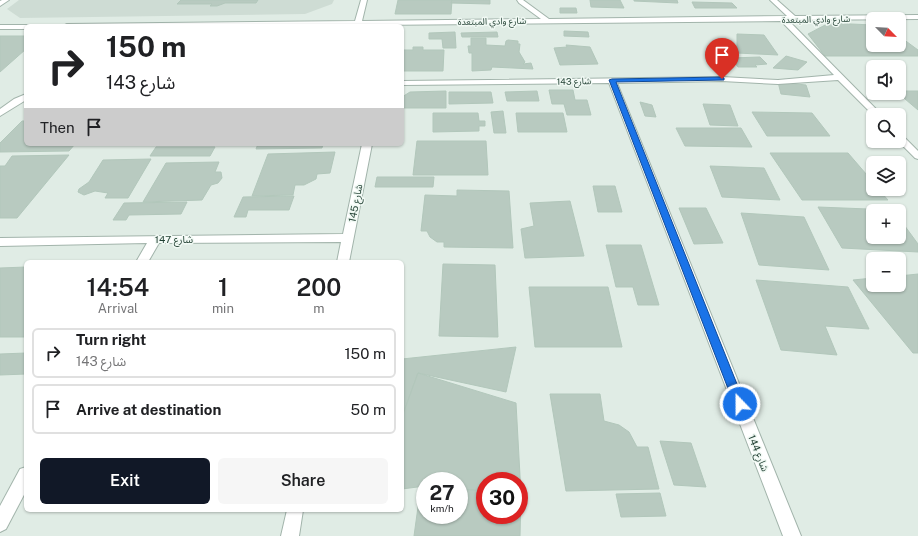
<!DOCTYPE html>
<meta charset="utf-8">
<style>
:root{--surface:#fff;--page:#f6f6f6;--text:#202124;--muted:#757577;--line:#e0e0e0;--accent:#111827}
body{margin:0;font-family:"Public Sans","Noto Sans Arabic",sans-serif;background:var(--page);color:var(--text);height:100vh;display:flex;flex-direction:column;font-size:15px;white-space:nowrap}
*{box-sizing:border-box;margin:0}
p{font-size:13px;color:var(--muted)}
.icon{flex:none;width:22px;height:22px;fill:none;stroke:currentColor;stroke-width:2;stroke-linecap:round;stroke-linejoin:round}
.map{position:relative;flex:1;overflow:hidden}
.drawer{position:absolute;left:24px;top:260px;width:380px;height:252px;display:flex;flex-direction:column;background:var(--surface);border-radius:6px;box-shadow:0 1px 3px #0004}
.drawer>*{flex:none}
.hud{position:absolute;left:24px;top:24px;width:380px;height:122px;border-radius:6px;box-shadow:0 1px 3px #0004;background:#fff;color:var(--text);overflow:hidden}
.needle{width:26px;rotate:114deg}
.controls{position:absolute;left:866px;top:12px;display:grid;gap:8px}
.controls a{display:grid;place-items:center;width:40px;height:40px;border-radius:6px;background:var(--surface);box-shadow:0 1px 3px #0004;font-size:20px}
.speed{position:absolute;left:416px;top:472px;display:flex;gap:8px;font-size:20px;font-weight:700;text-align:center}
.speed>*{display:grid;place-content:center;width:52px;height:52px;border-radius:50%;background:var(--surface);box-shadow:0 1px 3px #0004;line-height:1}
.speed small{font-size:10px;font-weight:400}
.speed .limit{border:6px solid #d22;background:#fff;color:#111}
.pin{position:absolute;display:grid;place-items:center;width:34px;height:34px;color:#fff;margin:-41px -17px;border-radius:50% 50% 50% 0;rotate:-45deg;box-shadow:0 0 4px #0007}
.pin .icon{rotate:45deg}
.me{position:absolute;width:44px;margin:-22px;rotate:338deg;stroke-linejoin:round;filter:drop-shadow(0 0 3px #0008)}
.turn{display:flex;align-items:center;gap:14px;height:84px;padding:0 16px;font-size:18px}
.turn .icon{width:52px;height:52px;stroke-width:2.5}
.turn b{display:block;font-size:28px;line-height:34px}
.then{display:flex;align-items:center;height:38px;padding:0 16px;background:#0003;gap:8px;font-size:15px}
.eta{display:flex;justify-content:space-evenly;align-items:center;height:68px;text-align:center}
.eta b{font-size:24px;font-weight:600;line-height:28px}
.cta{display:flex;gap:8px;margin-top:auto;padding:8px 16px}
.cta a{flex:1;height:46px;border-radius:6px;background:var(--accent);color:#fff;font-size:16px;font-weight:600;line-height:46px;text-align:center}
.cta a+a{background:var(--page);color:var(--text)}
ul{padding:0;list-style:none}
li{display:flex;align-items:center;gap:12px;height:50px;margin:0 8px 6px;padding:0 8px;border:2px solid var(--line);border-radius:6px}
li div{flex:1}
li b{display:block;font-size:15px}
li em{font-style:normal}
.map>svg:first-child{display:block}
.built{fill:#cedcd4}
.building{fill:#b8cac0;stroke:#b2c7bb}
.lines{fill:none;stroke-linecap:round;stroke-linejoin:round}
.minor-casing{stroke:#a2b4ab;stroke-width:2}
.minor{fill:#fff;fill-rule:evenodd}
.route{fill:#1a73e8;stroke:#114b97}
.labels{text-anchor:middle;dominant-baseline:central;stroke-width:3;stroke-linejoin:round;paint-order:stroke}
.far-street-label{font-size:9px;fill:#1f3e31;stroke:#f1f9f4}
.street-label{font-size:10px;fill:#1f3e31;stroke:#f1f9f4}
</style>
<div class="map">
<svg width="918" height="536" viewBox="0 0 918 536">
<rect width="100%" height="100%" fill="#e0ece5"/>
<!-- built -->
<polygon class="built" points="19,0 334,0 332,4 305,14 20,18 7,9"/>
<!-- building -->
<g class="building">
<polygon points="181,0 258,0 256,3 225,3 217,6 210,6 212,4 177,4"/>
<polygon points="398,0 452,0 451,14 395,14"/>
<polygon points="452,0 490,0 490,4 451,3"/>
<polygon points="590,0 620,0 624,8 591,7"/>
<polygon points="634,0 677,0 678,3 634,1"/>
<polygon points="692,2 732,3 737,8 695,8"/>
<polygon points="560,8 576,8 577,13 560,13"/>
<polygon points="829,23 873,25 873,45 899,45 899,36 918,50 918,56 825,56 808,34"/>
<polygon points="564,31 588,32 589,37 564,36"/>
<polygon points="455,32 456,48 443,48 442,39 429,39 429,33"/>
<polygon points="497,32 498,37 462,37 461,33"/>
<polygon points="737,34 764,35 778,55 737,53"/>
<polygon points="0,36 26,36 26,49 0,72"/>
<polygon points="471,38 486,38 486,45 505,46 506,41 508,40 518,41 518,44 520,44 519,52 525,62 523,64 531,63 533,69 492,67 491,70 472,71 472,53 469,53 468,46 471,46"/>
<polygon points="566,45 590,47 598,64 560,65 554,48 567,47"/>
<polygon points="413,47 423,47 423,50 444,50 443,71 402,71 402,50 413,50"/>
<polygon points="786,56 807,62 798,70 773,68"/>
<polygon points="760,57 767,64 755,65 757,67 738,67 731,58"/>
<polygon points="778,82 806,85 810,97 781,94"/>
<polygon points="549,90 573,90 575,100 587,100 591,115 567,115 564,104 552,104"/>
<polygon points="446,91 446,108 402,108 402,97 410,92"/>
<polygon points="537,91 539,101 507,101 505,92"/>
<polygon points="899,91 918,91 918,110 898,93"/>
<polygon points="449,92 491,92 493,103 449,104"/>
<polygon points="640,102 652,105 656,117 645,116"/>
<polygon points="703,104 730,105 738,126 710,125"/>
<polygon points="503,111 506,133 494,133 491,112"/>
<polygon points="752,112 812,113 830,136 767,136"/>
<polygon points="433,113 478,113 479,121 485,121 485,126 479,126 479,131 433,132"/>
<polygon points="516,113 563,113 567,132 518,132"/>
<polygon points="22,121 26,121 26,144 75,144 69,151 0,152 0,143"/>
<polygon points="676,128 741,128 752,147 685,146"/>
<polygon points="417,141 486,141 488,175 413,175"/>
<polygon points="258,144 323,144 322,148 256,149"/>
<polygon points="156,147 215,147 210,156 150,156"/>
<polygon points="335,152 330,173 317,174 316,179 304,185 295,185 293,195 252,196 268,154"/>
<polygon points="770,153 848,153 873,182 873,189 878,189 888,200 802,200"/>
<polygon points="69,155 17,218 0,218 0,166 5,166 12,156"/>
<polygon points="151,159 128,198 105,198 108,193 95,191 84,195 78,192 79,189 89,182 103,160"/>
<polygon points="219,162 215,172 221,172 222,178 218,183 211,185 202,200 143,202 166,163"/>
<polygon points="710,166 764,168 780,200 722,197"/>
<polygon points="377,177 434,177 433,187 375,187"/>
<polygon points="593,186 615,186 622,212 598,212"/>
<polygon points="457,190 509,191 513,248 444,247 444,242 437,242 430,237 427,231 421,231 425,195 457,196"/>
<polygon points="294,196 289,210 248,210 246,217 234,217 243,197"/>
<polygon points="570,201 584,256 525,258 521,229 534,226 530,203"/>
<polygon points="187,202 181,214 129,215 126,220 113,220 124,203"/>
<polygon points="818,207 893,210 894,211 873,211 873,237 899,237 899,218 918,244 918,252 842,248"/>
<polygon points="679,208 706,208 723,243 694,244"/>
<polygon points="741,213 804,217 829,270 759,265"/>
<polygon points="606,245 641,245 659,305 638,305 633,287 616,287"/>
<polygon points="443,264 495,265 498,337 439,336"/>
<polygon points="26,267 26,337 0,337 0,268"/>
<polygon points="918,274 918,353 913,353 853,280 873,278 873,285 899,285 899,276"/>
<polygon points="756,280 848,287 869,329 825,326 837,355 781,350"/>
<polygon points="529,287 608,287 622,347 535,347"/>
<polygon points="516,347 506,392 418,373 402,417 402,359"/>
<polygon points="26,353 26,374 0,375 0,354"/>
<polygon points="418,373 516,403 521,494 519,494 519,481 485,481 485,491 459,489 459,481 425,481 425,486 402,489 402,417"/>
<polygon points="550,394 600,394 604,421 619,425 629,432 637,447 648,447 659,489 566,491"/>
<polygon points="660,441 691,443 706,487 674,485"/>
<polygon points="421,485 425,486 425,515 459,515 459,489 485,491 485,515 519,515 519,494 521,494 520,536 414,536"/>
<polygon points="660,493 666,516 621,517 616,494"/>
</g>
<g class="lines">
<!-- minor casing -->
<g class="minor-casing">
<g id="minor">
<polygon points="2,0 9,0 0,6 0,1"/>
<polygon points="361,0 367,0 362,21 541,19 519,3 517,0 523,0 549,19 787,16 770,0 777,0 795,16 918,15 918,19 788,20 882,115 873,115 838,80 778,84 722,81 617,83 801,536 783,536 609,83 402,85 402,81 722,77 778,80 834,75 781,21 265,26 63,26 67,24 355,21"/>
<polygon points="0,25 26,25 29,26 26,26 26,29 0,29"/>
<polygon points="26,94 26,100 0,116 0,109 14,99"/>
<polygon points="899,134 902,135 918,151 918,159 915,158 898,141 899,141"/>
<polygon points="362,144 372,144 349,262 337,262 341,242 159,243 148,262 136,262 147,243 0,246 0,238 343,234"/>
<polygon points="26,467 26,491 6,529 0,532 0,506 20,469"/>
<polygon points="287,510 303,510 299,536 281,536"/>
</g>
</g>
<!-- minor -->
<use href="#minor" class="minor"/>
</g>
<!-- route -->
<polygon class="route" points="722,77 724,78 724,80 616,82 745,404 744,407 740,409 736,407 734,404 609,80 612,79"/>
<g class="labels">
<!-- far-street labels -->
<g class="far-street-label">
<text transform="translate(816 19) rotate(-1)">شارع وادي المبتعدة</text>
<text transform="translate(492 21) rotate(-1)">شارع وادي المبتعدة</text>
<text transform="translate(574 81) rotate(-1)">شارع 143</text>
</g>
<!-- street labels -->
<g class="street-label">
<text transform="translate(355 203) rotate(-79)">شارع 145</text>
<text x="174" y="239">شارع 147</text>
<text transform="translate(759 453) rotate(68)">شارع 144</text>
</g>
</g>
</svg>
<div class="controls">
<a><svg class="needle" viewBox="-14 -14 28 28"><path d="M0-13l5 13h-10z" fill="#e53935"/><path d="M0 13l5-13h-10z" fill="#757577"/></svg></a>
<a><svg class="icon" aria-label="sound" viewBox="0 0 24 24"><path d="M4 9h4l5-4v14l-5-4H4zM17 9q2 3 0 6"/></svg></a>
<a><svg class="icon" aria-label="search" viewBox="0 0 24 24"><circle cx="10" cy="10" r="6"/><path d="M15 15l6 6"/></svg></a>
<a><svg class="icon" aria-label="layers" viewBox="0 0 24 24"><path d="M12 4l9 5-9 5-9-5zM3 14l9 5 9-5"/></svg></a>
<a>+</a>
<a>−</a>
</div>
<div class="speed"><div>27<small>km/h</small></div><div class="limit">30</div></div>
<div class="pin" style="left:722px;top:79px;background:#d93025"><svg class="icon" aria-label="arrive" viewBox="0 0 24 24"><path d="M6 21V4h12l-3 4 3 4H6"/></svg></div>
<svg class="me" style="left:740px;top:404px" viewBox="-20 -20 40 40"><circle r="17" fill="#1a73e8" stroke="#fff" stroke-width="3"/><path d="M0-11L8 9 0 5-8 9z" fill="#fff"/></svg>
<div class="hud">
<div class="turn"><svg class="icon" aria-label="right" viewBox="0 0 24 24"><path d="M7 20v-9h11M14 6l5 5-5 5"/></svg><div><b>150 m</b>شارع 143</div></div>
<div class="then">Then<svg class="icon" aria-label="arrive" viewBox="0 0 24 24"><path d="M6 21V4h12l-3 4 3 4H6"/></svg></div>
</div>
<section class="drawer">
<div class="eta">
<div><b>14:54</b><p>Arrival</p></div>
<div><b>1</b><p>min</p></div>
<div><b>200</b><p>m</p></div>
</div>
<ul>
<li><svg class="icon" aria-label="right" viewBox="0 0 24 24"><path d="M7 20v-9h11M14 6l5 5-5 5"/></svg><div><b>Turn right</b><p>شارع 143</p></div><em>150 m</em></li>
<li><svg class="icon" aria-label="arrive" viewBox="0 0 24 24"><path d="M6 21V4h12l-3 4 3 4H6"/></svg><div><b>Arrive at destination</b></div><em>50 m</em></li>
</ul>
<div class="cta"><a>Exit</a><a>Share</a></div>
</section>
</div>
